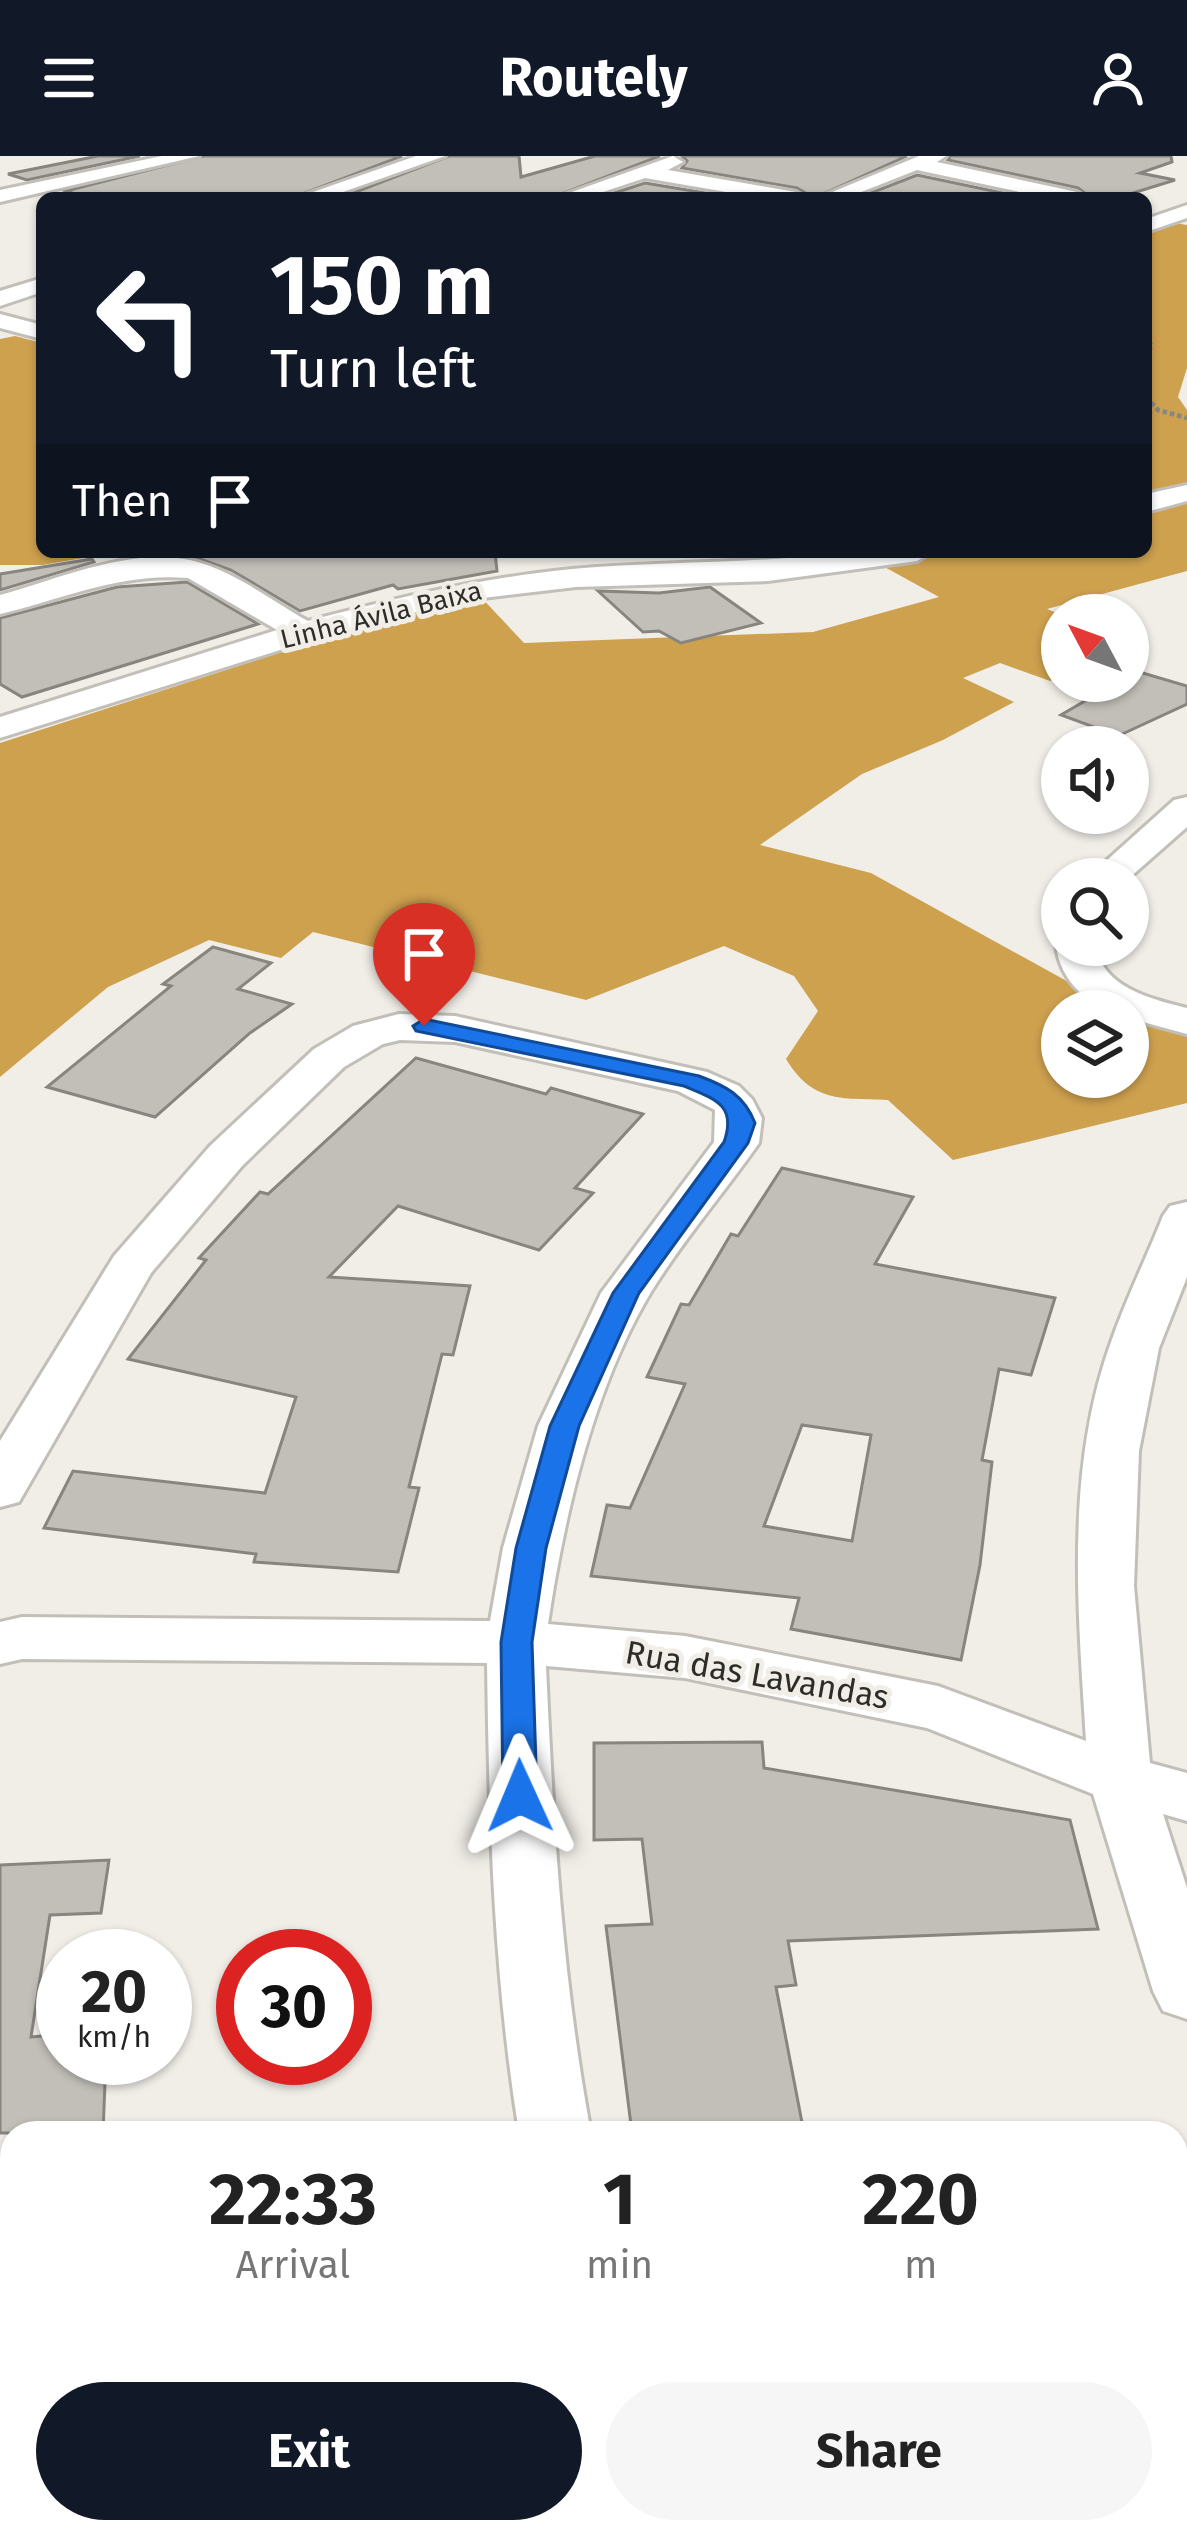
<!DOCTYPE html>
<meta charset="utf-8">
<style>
:root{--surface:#fff;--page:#f6f6f6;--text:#222;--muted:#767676;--accent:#111827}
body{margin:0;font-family:"Fira Sans",sans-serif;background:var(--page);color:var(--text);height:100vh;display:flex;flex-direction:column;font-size:45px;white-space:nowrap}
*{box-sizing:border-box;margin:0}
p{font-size:39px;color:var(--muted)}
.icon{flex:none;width:66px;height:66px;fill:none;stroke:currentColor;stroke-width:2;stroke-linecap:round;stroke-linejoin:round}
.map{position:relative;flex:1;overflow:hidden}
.panel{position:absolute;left:0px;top:1965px;width:1188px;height:423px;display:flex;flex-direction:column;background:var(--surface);border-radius:36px 36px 0 0;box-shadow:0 3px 9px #0004}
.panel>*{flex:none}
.banner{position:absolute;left:36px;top:36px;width:1116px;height:366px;border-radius:18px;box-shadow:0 3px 9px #0004;background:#111827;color:#fff;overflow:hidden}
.needle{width:78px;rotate:311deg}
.controls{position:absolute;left:1041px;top:438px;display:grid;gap:24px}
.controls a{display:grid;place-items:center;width:108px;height:108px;border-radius:50%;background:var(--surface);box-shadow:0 3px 9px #0004;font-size:60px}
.speed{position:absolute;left:36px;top:1773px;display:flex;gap:24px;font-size:60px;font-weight:700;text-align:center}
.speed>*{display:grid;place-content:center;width:156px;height:156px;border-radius:50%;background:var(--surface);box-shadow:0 3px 9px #0004;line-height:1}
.speed small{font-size:30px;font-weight:400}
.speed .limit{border:18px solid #d22;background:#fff;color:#111}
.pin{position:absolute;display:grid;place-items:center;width:102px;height:102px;color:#fff;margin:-123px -51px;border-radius:50% 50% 50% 0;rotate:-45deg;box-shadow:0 0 12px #0007}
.pin .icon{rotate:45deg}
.me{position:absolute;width:132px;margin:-66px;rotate:359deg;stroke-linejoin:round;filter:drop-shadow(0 0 9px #0008)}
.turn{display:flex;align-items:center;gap:42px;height:252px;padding:0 36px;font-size:54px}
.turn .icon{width:156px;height:156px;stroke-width:2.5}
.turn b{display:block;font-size:84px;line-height:102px}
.then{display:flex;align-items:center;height:114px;padding:0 36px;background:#0003;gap:24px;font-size:45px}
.eta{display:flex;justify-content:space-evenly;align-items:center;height:204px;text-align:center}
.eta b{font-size:72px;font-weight:700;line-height:84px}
.cta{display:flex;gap:24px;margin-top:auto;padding:24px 36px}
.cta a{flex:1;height:138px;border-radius:72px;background:var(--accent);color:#fff;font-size:48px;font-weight:700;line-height:138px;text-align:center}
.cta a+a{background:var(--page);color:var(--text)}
header{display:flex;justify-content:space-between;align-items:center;height:156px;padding:0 36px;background:var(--accent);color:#fff;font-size:54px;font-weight:700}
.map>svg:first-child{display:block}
.forest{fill:#cea14f}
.building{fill:#c2bfb9;stroke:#888580;stroke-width:3;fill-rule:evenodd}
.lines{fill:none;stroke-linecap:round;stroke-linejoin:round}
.minor-casing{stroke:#c2bfb9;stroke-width:6}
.path-far1{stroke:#888682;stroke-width:3;stroke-dasharray:4.5 3;stroke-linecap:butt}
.path{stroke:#888682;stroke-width:4.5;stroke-dasharray:4.5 3;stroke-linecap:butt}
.minor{fill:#fff;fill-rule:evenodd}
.route{fill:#1a73e8;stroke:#114b97;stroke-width:3}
.labels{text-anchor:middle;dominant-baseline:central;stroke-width:10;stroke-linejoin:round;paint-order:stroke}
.far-street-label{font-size:27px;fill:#2d2c29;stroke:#f1eee8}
.street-label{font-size:33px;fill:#2d2c29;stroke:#f1eee8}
</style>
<header><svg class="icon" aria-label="menu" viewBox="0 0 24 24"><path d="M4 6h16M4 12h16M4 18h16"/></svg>Routely<svg class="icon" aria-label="person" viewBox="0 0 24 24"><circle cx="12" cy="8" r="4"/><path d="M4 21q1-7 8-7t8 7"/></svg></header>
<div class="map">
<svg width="1187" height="2386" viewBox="0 0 1187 2386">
<rect width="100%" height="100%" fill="#f1eee8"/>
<!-- forest -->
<g class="forest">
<polygon points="1169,66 1187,69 1187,212 1178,241 1187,254 1187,328 1146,337 1146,74"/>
<polygon points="15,180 42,187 42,396 208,396 185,402 100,399 43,409 0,409 0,183"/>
<path d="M1187,347V415L1047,453L1062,459V519L1050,525L1000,507L963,522L1014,546L943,584L862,618L760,689L871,717L1121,855H1062V921H1128V859L1187,875V947L953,1004L888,944C840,942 813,947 786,903L818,855L794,820L724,790L586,844L313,776L281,802L209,784L108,831L0,921V587L451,441L477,437L524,487L813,476L939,441L881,409L957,396H1146V355Z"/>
</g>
<!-- building -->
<g class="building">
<polygon points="98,0 140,0 27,24 8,18"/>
<polygon points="203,0 402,0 292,42 87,42 66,35"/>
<polygon points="449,0 519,0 521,21 595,0 660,0 551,42 340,42"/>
<polygon points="682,0 907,0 814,42 797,32 682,12 687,5"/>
<polygon points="950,0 1171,0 1172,6 1140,17 1175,24 1117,42 1091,42 1078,32 948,4"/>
<polygon points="917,19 1026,42 858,42"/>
<polygon points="645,27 735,42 599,42"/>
<polygon points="220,396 495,396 497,415 398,433 393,429 300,455 231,414 197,402"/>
<polygon points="92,403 94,406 0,434 0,418"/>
<polygon points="187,426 258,468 22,541 0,528 0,462 117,431"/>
<polygon points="710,431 761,467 681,487 659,475 643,476 598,435 659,437"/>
<polygon points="1136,515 1187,530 1187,548 1118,580 1061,559 1119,525 1128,525"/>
<polygon points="213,791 271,807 238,833 292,848 250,877 155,961 47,931 171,830 163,828"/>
<polygon points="416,902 546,938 551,932 643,958 575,1032 593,1037 539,1094 398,1050 329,1121 470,1130 453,1199 442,1198 409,1331 419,1332 398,1416 254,1406 256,1398 44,1372 73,1315 265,1337 296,1241 128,1203 206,1104 199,1102 260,1036 268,1038"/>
<path d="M782,1012L913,1041L875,1108L1055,1142L1031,1219L999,1213L982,1304L992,1306L980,1409L961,1504L791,1473L799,1442L591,1420L607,1349L630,1352L685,1228L647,1221L681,1148L689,1149L731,1078L738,1080ZM802,1269L871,1279L852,1385L764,1370Z"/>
<polygon points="762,1586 764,1612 1070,1664 1098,1773 788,1785 796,1829 776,1831 804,1977 632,1977 606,1770 652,1768 642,1683 594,1684 594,1587"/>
<polygon points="109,1704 101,1757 50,1759 31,1881 63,1878 63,1902 106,1902 103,1977 0,1977 0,1709"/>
</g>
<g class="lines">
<!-- minor casing -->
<g class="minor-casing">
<g id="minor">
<polygon points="162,0 199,0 0,46 0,34"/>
<polygon points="416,0 445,0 326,42 296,42"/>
<polygon points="673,0 683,6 668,14 796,36 806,42 761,42 645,22 585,42 555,42"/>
<polygon points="919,0 946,0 937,6 1077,36 1087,42 1048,42 917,14 846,42 818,42"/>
<polygon points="1187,49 1187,62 1146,76 1146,63"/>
<polygon points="42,122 42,136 0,150 0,135"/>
<polygon points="0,158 42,169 42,183 0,172"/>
<polygon points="1187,329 1187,345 1146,356 1146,338"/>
<path d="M850,396H932L917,405L768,425L576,431L458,445L315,483L0,582V561L277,474L188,422C123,416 62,443 0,458V439C60,423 138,387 201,407C238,418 275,447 308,465C396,442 481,422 572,413C665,405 757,408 850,396Z"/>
<polygon points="1187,641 1187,671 1128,723 1086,723 1174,644"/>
<path d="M1062,780V789H1096C1101,831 1151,843 1187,852V878L1128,862V855C1091,855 1060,826 1056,789Z"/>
<path d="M399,858L455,860L707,916L739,930L752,943L762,962L759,987C724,1037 683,1084 651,1136C594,1231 564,1360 548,1468L685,1480L938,1530L1086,1585C1078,1455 1065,1315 1110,1189C1125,1145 1146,1103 1163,1060L1170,1050L1187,1046V1121L1159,1192L1139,1295L1134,1430L1150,1607L1187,1617V1665L1163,1658L1187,1732V1863L1163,1855L1153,1835L1093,1638L927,1572L685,1522L546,1510C553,1667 562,1822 591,1977H519C494,1821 489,1665 487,1507L22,1503L0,1508V1466L22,1461L490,1465L503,1392L538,1270L601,1137L714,986L715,954L678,935L455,886L400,884L383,888L344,911L242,1010L151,1117L19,1346L0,1351V1285L114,1100L210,990L314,893L353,870Z"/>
<polygon points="619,2376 701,2376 705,2386 623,2386"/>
</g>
</g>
<!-- path-far1 -->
<polyline class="path-far1" points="1146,178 1152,189 1149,200"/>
<!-- path -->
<g class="path">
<polyline points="1146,215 1150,197"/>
<polyline points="1146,241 1158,254 1187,262"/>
</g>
<!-- minor -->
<use href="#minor" class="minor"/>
</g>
<!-- route -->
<path class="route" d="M424,863L699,920C726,930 744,939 755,967L748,987L639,1137L579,1270L546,1392L532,1486L537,1640L532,1649L520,1652L508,1649L503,1640L501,1486L516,1392L550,1270L613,1137L724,986C737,949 715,943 684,930L416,875L413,870Z"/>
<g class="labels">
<!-- far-street labels -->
<g class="far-street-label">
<text transform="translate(381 459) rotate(-14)">Linha Ávila Baixa</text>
</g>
<!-- street labels -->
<g class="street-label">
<text transform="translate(757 1519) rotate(10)">Rua das Lavandas</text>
</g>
</g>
</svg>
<div class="controls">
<a><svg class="needle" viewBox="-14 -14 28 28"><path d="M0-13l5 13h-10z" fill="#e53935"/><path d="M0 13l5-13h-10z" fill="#767676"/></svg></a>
<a><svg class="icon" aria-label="sound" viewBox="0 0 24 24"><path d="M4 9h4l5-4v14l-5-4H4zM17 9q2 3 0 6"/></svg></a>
<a><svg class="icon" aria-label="search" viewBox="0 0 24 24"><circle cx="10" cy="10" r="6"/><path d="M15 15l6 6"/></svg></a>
<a><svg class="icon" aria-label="layers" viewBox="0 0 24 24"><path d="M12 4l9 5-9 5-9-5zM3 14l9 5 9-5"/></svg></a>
</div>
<div class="speed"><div>20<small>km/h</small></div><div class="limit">30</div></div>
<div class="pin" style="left:424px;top:870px;background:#d93025"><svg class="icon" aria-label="arrive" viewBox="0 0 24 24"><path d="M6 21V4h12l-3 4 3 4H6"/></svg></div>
<svg class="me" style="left:520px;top:1640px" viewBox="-20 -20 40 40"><path d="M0-17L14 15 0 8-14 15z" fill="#1a73e8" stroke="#fff" stroke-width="4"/></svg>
<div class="banner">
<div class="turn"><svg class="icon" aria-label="left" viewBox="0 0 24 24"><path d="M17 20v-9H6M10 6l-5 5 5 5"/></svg><div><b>150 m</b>Turn left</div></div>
<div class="then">Then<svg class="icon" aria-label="arrive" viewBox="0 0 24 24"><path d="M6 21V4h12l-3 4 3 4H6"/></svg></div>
</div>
<section class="panel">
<div class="eta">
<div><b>22:33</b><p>Arrival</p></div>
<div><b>1</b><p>min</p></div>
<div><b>220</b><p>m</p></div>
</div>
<div class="cta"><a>Exit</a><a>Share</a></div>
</section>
</div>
